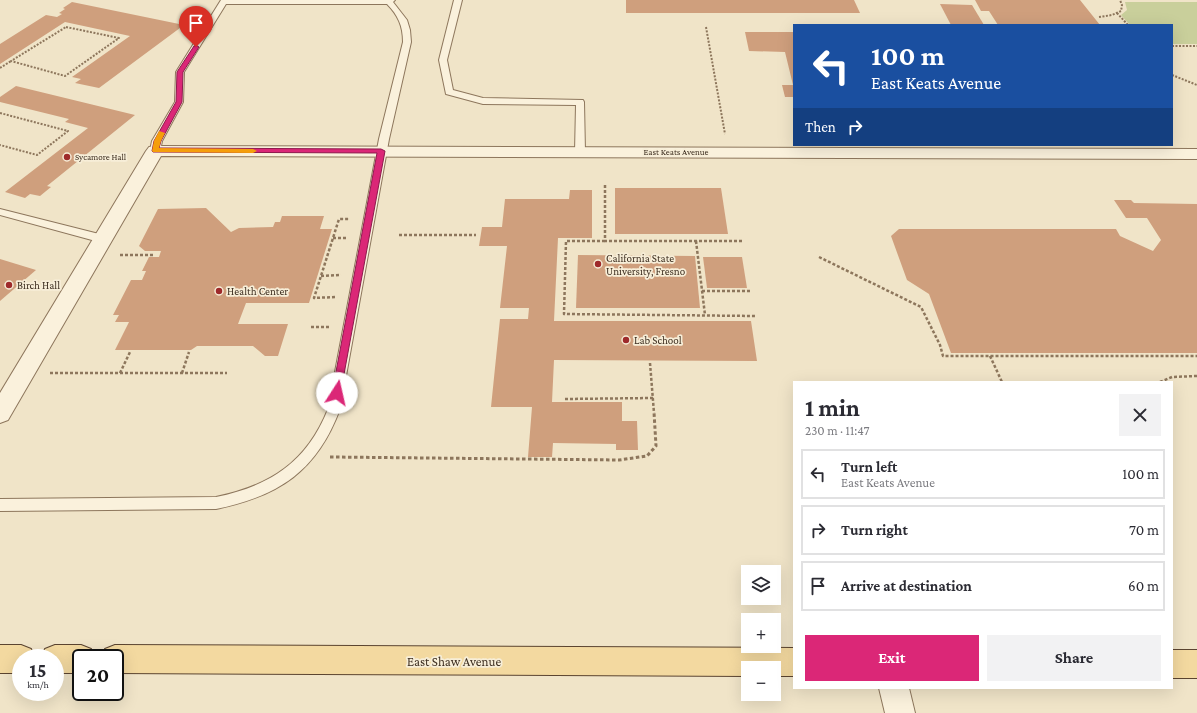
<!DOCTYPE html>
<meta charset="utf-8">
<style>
:root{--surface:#fff;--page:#f2f2f3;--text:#2b2b33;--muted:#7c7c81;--line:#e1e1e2;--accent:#db2777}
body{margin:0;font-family:"Crimson Pro",serif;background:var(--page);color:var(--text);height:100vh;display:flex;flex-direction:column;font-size:15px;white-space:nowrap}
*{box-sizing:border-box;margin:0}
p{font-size:13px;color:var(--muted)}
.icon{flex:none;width:22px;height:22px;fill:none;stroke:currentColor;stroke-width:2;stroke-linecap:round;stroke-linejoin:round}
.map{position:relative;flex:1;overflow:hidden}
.drawer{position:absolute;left:793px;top:381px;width:380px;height:308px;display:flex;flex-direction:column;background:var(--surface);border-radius:0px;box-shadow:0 4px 16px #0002}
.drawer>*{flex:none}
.guide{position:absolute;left:793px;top:24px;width:380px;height:122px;border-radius:0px;box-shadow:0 4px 16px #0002;background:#1a4fa0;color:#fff;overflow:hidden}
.controls{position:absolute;left:741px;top:565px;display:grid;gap:8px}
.controls a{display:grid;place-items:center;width:40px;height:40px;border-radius:0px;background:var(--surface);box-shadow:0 4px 16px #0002;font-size:20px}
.speed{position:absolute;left:12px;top:649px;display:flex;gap:8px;font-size:20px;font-weight:700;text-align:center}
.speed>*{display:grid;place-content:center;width:52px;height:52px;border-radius:50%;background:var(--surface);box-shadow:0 4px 16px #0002;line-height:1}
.speed small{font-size:10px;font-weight:400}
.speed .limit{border:2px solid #111;border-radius:6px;background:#fff;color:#111}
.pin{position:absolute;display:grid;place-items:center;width:34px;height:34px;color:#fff;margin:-41px -17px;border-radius:50% 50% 50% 0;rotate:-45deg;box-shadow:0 0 4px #0007}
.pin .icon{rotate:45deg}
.me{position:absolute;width:44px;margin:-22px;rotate:10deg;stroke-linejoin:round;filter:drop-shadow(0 0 3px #0008)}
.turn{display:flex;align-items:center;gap:14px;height:84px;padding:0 12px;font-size:18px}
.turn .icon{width:52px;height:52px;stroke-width:2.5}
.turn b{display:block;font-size:28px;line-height:34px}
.then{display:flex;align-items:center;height:38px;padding:0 12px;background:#0003;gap:8px;font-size:15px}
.round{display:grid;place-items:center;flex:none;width:42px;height:42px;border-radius:0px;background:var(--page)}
.overview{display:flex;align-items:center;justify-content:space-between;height:68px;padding:0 12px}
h1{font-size:24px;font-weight:700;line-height:30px}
.cta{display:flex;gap:8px;margin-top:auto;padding:8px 12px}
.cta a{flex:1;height:46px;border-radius:0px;background:var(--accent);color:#fff;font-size:16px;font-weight:700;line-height:46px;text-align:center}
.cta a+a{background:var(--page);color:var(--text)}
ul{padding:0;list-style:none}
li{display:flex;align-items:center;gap:12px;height:50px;margin:0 8px 6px;padding:0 4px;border:2px solid var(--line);border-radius:0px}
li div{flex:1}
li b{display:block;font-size:15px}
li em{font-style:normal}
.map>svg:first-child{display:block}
.green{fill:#c9cf9b}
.building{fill:#cf9f7d}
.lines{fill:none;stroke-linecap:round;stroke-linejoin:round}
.service-casing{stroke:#8d765c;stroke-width:2}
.minor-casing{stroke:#8d765c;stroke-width:2}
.primary-casing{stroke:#5b4430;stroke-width:2}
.path-far2{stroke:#8d765c;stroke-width:2;stroke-dasharray:2 1.5;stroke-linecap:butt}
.path-far1{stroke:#8d765c;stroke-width:2.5;stroke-dasharray:3 2;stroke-linecap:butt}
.path{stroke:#8d765c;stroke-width:3;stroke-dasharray:3.5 2.5;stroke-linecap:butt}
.service{fill:#faf1dc;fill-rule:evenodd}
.minor{fill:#faf1dc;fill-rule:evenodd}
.primary{fill:#f3d9a0;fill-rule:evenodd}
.route{fill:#db2777;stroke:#8e194d}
.slow{fill:#f59e0b}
.poi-dot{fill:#9e2a2b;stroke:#f7eed8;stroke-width:1.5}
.labels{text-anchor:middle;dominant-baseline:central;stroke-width:3.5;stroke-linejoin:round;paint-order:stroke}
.far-street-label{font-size:9px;fill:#3d2e20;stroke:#f7eed8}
.far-poi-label{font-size:9px;fill:#3d2e20;stroke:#f7eed8;text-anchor:start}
.poi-label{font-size:11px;fill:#3d2e20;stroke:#f7eed8;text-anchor:start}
.near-street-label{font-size:13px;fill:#3d2e20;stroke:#f7eed8}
</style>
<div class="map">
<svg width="1197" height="713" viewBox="0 0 1197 713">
<rect width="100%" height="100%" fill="#f0e4c8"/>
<!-- green -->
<polygon class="green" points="1125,2 1197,2 1197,44 1172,44 1172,25 1130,25 1121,15 1127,10"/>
<!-- building -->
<g class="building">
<polygon points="626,0 854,0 860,13 626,13"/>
<polygon points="975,0 1080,0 1100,25 998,25 989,11 981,11"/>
<polygon points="72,2 184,25 99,88 75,83 81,79 72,77 130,36 65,22 0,64 0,44 46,15 57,17 62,14 59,13 65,9 63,8"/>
<polygon points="940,4 972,5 984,25 951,25"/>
<polygon points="745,32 794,32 794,97 785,97 782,85 793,85 785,52 749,51"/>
<polygon points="16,86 135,115 47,186 51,187 40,196 30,194 25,198 5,192 88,128 65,122 69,119 0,102 0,97"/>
<polygon points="615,188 721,188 728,234 615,234"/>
<polygon points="570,190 592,190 592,238 558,238 554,321 751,321 757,361 554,360 552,402 622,402 622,421 637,421 638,450 616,450 616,444 553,443 552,457 528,457 532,407 491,407 500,319 528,319 529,308 500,308 507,246 479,246 482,227 502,227 505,199 569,199"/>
<polygon points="1114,200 1131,200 1134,203 1197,204 1197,353 951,353 929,294 907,280 891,236 899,229 1116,229 1120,236 1153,251 1161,240 1147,218 1126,218"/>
<polygon points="206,208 231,232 239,228 273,227 275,222 280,222 282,216 324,216 320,229 332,229 309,303 246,303 238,324 288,324 278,356 265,356 253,346 197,346 191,350 115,350 129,322 115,322 119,315 113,315 131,280 142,280 146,271 142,271 149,257 159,257 161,251 145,251 139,246 158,209"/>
<polygon points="578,255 695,256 700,308 576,308"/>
<polygon points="703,257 742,257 747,288 707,288"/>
<polygon points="0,259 36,270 0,301"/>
</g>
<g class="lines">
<!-- service casing -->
<g class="service-casing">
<g id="service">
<path d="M221,0H395L393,2L407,20L410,30L411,42L389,139L340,409C317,471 279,496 216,509L0,511V499L216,497C270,486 307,462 328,409L379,139L403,42C403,26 398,15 387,4H226L184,72L183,102L162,141L160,151L155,154L152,153L150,151L152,141L175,102L176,72Z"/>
<polygon points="454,0 462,0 447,60 453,90 483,98 583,100 584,102 585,152 583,154 580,155 575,152 576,105 483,104 446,94 439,60"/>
<polygon points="0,209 103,235 107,236 108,239 107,242 103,243 0,215"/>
</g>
</g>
<!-- minor casing -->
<g class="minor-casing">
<g id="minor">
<polygon points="155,146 1197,149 1197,159 161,156 8,420 0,423 0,393 146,151 149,147"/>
<polygon points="879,688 909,688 915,713 885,713"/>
</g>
</g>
<!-- primary casing -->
<g class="primary-casing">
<g id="primary">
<polygon points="0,645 21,645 31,649 35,658 21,658 21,673 0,673"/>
<polygon points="55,645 81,645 91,649 95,658 81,658 81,673 55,673 55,658 41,658 45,649"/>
<polygon points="115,645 794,648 794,676 774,676 774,668 748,668 748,676 115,673 115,658 101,658 105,649"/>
<rect x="1172" y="650" width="25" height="28"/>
</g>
</g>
<!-- path-far2 -->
<g class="path-far2">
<polyline points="1117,13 1128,25"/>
<polyline points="1099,17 1112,15 1121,11 1122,5 1120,0"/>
<polygon points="66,27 119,38 65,76 11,61"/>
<polyline points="706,27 725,134"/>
<polyline points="1172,46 1197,46"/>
<polyline points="0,68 11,61"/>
<polyline points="1172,75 1197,85"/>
<polyline points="0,113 68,131 37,155 0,145"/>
</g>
<!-- path-far1 -->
<g class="path-far1">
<polyline points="605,185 605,241 743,241"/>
<polyline points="399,235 476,235"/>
<polyline points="333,238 346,238"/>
<polyline points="605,241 566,241 564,314 755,316"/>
<polyline points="696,241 705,315"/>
<polyline points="120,255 154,255"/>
<polyline points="819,257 921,307 940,345 943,356 1197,356"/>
<polyline points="321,276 341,275"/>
<polyline points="702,291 751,291"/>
<polyline points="335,297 314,298 339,219 350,219"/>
<polyline points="311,327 329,327"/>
<polyline points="990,356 1002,382"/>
<polyline points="650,363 654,413"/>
<polyline points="50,373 227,373"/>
<polyline points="120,373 130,352"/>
<polyline points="182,373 189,352"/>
<polyline points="1160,382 1172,377 1197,376"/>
<polyline points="565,399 653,398"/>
</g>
<!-- path -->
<polyline class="path" points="330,457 619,460 647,456 656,446 654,412"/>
<!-- service -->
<use href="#service" class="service"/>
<!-- minor -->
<use href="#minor" class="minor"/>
<!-- primary -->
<use href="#primary" class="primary"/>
</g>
<!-- route -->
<polygon class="route" points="196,45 199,47 183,72 182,102 161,141 159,148 381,149 385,151 340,396 333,396 332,393 377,153 153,152 152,151 154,141 176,102 177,72 194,46"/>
<!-- slow -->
<polygon class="slow" points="159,131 165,133 161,141 159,148 253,149 257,151 253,153 153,152 152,151 154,141"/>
<!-- markers -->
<g class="poi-dot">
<circle cx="67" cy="157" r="4"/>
<circle cx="598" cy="264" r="4"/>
<circle cx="9" cy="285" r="4"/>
<circle cx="219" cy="291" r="4"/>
<circle cx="626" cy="340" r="4"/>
</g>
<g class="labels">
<!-- far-street labels -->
<g class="far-street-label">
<text x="676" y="152">East Keats Avenue</text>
</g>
<!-- far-poi labels -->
<g class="far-poi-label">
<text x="75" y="157">Sycamore Hall</text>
</g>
<!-- poi labels -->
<g class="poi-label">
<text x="606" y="258">California State<tspan x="606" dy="13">University, Fresno</tspan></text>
<text x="17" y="285">Birch Hall</text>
<text x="227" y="291">Health Center</text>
<text x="634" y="340">Lab School</text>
</g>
<!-- near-street labels -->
<g class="near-street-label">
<text x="454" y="661">East Shaw Avenue</text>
</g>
</g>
</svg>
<div class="controls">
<a><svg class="icon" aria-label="layers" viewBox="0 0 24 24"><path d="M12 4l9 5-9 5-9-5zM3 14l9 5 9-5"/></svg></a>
<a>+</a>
<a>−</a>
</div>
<div class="speed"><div>15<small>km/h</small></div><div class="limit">20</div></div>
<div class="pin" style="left:196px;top:47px;background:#d93025"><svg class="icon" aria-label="arrive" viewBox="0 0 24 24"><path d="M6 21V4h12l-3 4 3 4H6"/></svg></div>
<svg class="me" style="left:337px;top:393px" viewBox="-20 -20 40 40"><circle r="19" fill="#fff"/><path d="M0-13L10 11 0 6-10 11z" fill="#db2777"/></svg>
<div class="guide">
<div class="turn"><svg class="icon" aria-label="left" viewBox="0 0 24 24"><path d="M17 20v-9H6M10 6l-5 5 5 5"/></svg><div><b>100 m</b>East Keats Avenue</div></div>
<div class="then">Then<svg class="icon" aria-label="right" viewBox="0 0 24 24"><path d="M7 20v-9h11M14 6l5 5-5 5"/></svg></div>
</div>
<section class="drawer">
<div class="overview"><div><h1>1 min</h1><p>230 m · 11:47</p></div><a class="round"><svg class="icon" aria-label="close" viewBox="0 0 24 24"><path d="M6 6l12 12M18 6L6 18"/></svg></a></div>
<ul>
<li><svg class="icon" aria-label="left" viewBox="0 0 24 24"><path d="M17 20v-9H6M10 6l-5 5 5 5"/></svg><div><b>Turn left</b><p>East Keats Avenue</p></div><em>100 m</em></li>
<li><svg class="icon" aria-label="right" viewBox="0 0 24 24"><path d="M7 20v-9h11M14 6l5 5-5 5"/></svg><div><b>Turn right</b></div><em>70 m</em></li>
<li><svg class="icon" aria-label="arrive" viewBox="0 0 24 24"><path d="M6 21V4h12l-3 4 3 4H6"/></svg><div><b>Arrive at destination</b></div><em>60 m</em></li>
</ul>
<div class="cta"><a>Exit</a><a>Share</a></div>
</section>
</div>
